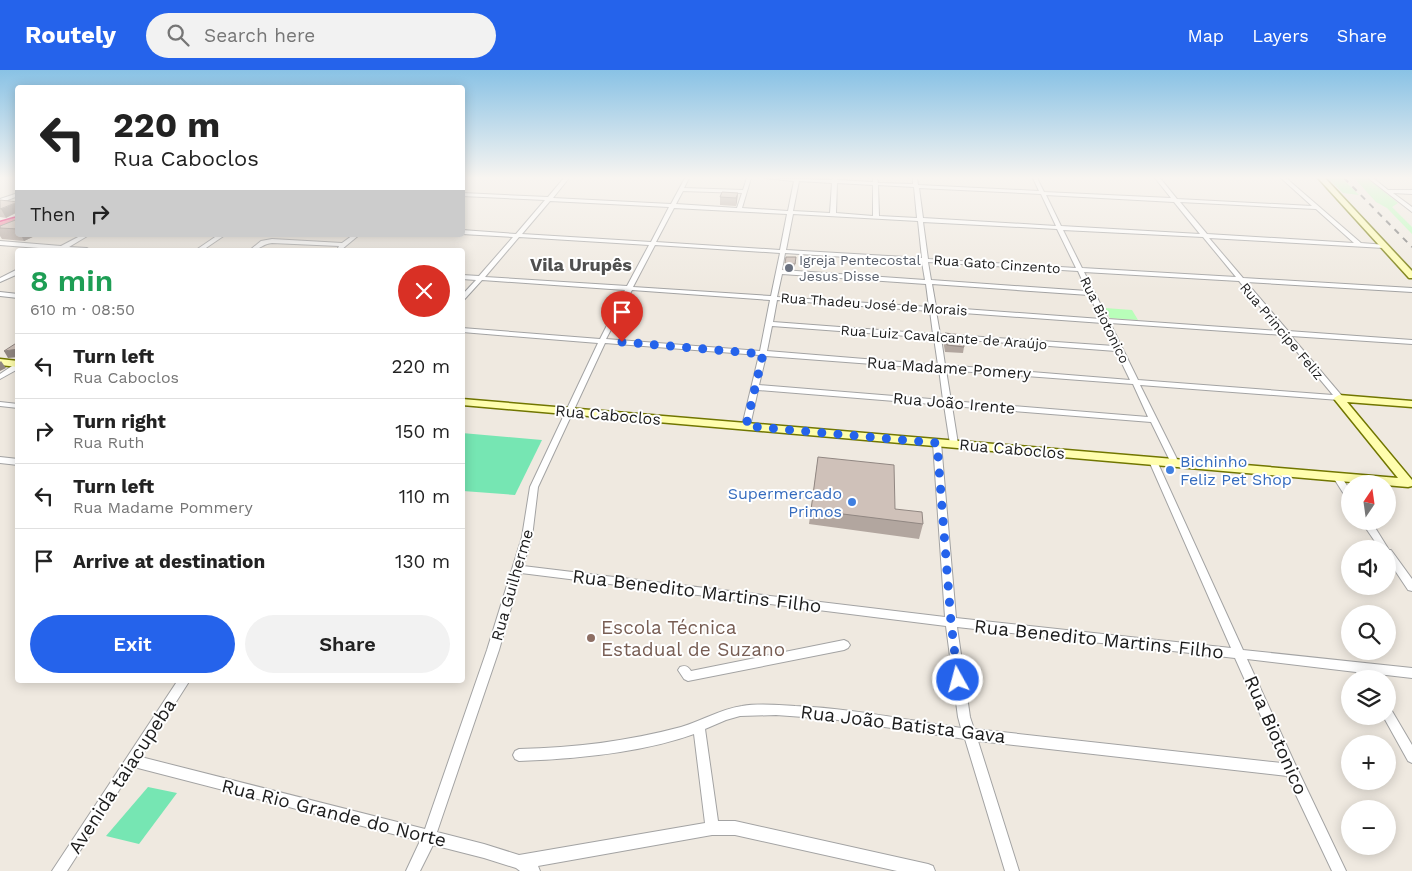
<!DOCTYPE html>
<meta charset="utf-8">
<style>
:root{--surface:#fff;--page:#f2f2f2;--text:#222;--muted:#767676;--line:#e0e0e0;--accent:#2563eb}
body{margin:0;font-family:"Work Sans",sans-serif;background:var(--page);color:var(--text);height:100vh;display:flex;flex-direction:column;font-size:19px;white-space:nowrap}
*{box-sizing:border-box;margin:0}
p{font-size:16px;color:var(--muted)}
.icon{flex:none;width:28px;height:28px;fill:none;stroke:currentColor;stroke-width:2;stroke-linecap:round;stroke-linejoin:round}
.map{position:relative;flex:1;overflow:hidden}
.side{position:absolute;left:15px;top:178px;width:450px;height:435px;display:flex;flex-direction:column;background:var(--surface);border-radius:5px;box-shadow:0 2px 12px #0003}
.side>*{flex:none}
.top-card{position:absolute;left:15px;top:15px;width:450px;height:152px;border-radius:5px;box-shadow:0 2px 12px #0003;background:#fff;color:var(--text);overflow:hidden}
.needle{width:32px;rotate:13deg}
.buttons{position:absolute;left:1341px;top:405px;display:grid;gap:10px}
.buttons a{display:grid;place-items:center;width:55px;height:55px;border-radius:50%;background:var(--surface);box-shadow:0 2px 12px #0003;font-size:25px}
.pin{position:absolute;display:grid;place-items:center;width:42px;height:42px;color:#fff;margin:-51px -21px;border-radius:50% 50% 50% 0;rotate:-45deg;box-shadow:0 0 5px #0007}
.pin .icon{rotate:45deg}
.me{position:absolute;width:55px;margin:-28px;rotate:353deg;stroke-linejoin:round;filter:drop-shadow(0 0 4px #0008)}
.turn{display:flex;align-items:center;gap:18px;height:105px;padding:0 15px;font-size:22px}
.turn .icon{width:65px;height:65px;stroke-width:2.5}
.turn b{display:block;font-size:35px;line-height:42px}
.then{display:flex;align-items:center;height:48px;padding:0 15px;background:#0003;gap:10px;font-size:19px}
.round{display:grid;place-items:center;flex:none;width:52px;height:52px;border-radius:26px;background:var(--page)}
.head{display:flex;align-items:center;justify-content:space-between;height:85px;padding:0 15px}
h1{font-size:30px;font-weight:600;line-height:38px;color:#1e9e55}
.primary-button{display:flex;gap:10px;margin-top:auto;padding:10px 15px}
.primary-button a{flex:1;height:58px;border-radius:30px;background:var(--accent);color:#fff;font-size:20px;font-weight:600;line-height:58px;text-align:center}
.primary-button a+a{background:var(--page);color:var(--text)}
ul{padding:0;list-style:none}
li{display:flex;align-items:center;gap:15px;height:65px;padding:0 15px;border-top:1px solid var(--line)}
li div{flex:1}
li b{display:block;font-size:19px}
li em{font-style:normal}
header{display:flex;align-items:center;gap:30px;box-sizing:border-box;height:70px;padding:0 25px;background:var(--accent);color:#fff}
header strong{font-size:24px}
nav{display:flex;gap:28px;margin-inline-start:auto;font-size:18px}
.search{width:350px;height:45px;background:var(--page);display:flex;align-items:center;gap:12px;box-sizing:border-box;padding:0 18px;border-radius:28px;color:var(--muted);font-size:19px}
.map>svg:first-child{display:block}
.park{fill:#b8feb9}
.pitch{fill:#76e6b3}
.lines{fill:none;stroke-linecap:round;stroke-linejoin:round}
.street-casing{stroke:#a3a3a3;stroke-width:2}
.secondary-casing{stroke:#717600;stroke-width:3}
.highway-casing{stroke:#e6146a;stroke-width:3}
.street{fill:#fff;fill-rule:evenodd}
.secondary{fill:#fffeae;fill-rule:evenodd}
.highway{fill:#ee809c;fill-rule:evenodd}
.rail{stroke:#6a6a6a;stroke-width:2;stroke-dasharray:6 6;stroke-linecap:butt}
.wall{fill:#b2a69f}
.shaded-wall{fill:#918782}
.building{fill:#cfc1b9;stroke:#918782}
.route{stroke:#2563eb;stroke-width:9;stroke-dasharray:0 16.2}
.worship-dot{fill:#6b7280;stroke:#fff;stroke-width:2}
.shop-dot{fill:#3f7fe0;stroke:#fff;stroke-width:2}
.education-dot{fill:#8d6e63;stroke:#fff;stroke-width:2}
.labels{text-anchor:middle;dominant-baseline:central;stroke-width:4;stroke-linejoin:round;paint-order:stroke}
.far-worship-label{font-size:14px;fill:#5b616d;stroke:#fff;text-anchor:start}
.far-street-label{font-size:14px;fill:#1c1c1c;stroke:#fff}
.street-label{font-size:16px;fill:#1c1c1c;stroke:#fff}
.shop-label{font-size:16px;fill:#366cbe;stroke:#fff;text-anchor:start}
.far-district-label{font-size:18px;font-weight:bold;fill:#4f4f4f;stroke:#fff}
.near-street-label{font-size:19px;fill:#1c1c1c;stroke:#fff}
.near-education-label{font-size:19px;fill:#785e54;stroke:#fff;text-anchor:start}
</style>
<header>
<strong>Routely</strong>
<div class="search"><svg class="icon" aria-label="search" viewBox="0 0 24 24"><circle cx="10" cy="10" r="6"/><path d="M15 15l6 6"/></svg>Search here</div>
<nav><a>Map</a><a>Layers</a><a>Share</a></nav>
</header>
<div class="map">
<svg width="1412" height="801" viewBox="0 0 1412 801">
<rect width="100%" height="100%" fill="#efe9e0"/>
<!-- park -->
<g class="park">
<polygon points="1328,108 1342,108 1359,125 1343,123"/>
<polygon points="1354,108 1367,108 1398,133 1392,137 1412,157 1412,164 1387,138 1376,132"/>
<polygon points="1105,238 1132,240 1138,250 1110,248"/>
</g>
<!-- pitch -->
<g class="pitch">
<polygon points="462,363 542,370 515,425 463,421"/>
<polygon points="148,717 177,723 139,774 106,766"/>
</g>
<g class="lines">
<!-- street casing -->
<g class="street-casing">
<g id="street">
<path d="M564,108H569L553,128L671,134L685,108H689L684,118L743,120L747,108H751L742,138L788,141L794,111L765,108L832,110L833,108H837V110L873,112V108H877L878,113L913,114V108H917L918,115L1039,121L1033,108H1037L1044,122L1171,128L1155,108H1160L1177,129L1312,136L1281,108H1286L1361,173L1386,175V177L1384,178L1209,168L1243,208L1412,218V222L1246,212L1288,261L1412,270V274L1291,266L1342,326L1343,328L1342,330H1339L1140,315L1179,393L1175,396L1171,393L1151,352L952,336L958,374L954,377L950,374L944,335L758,320L750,356L746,358L742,356L759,285L605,273L538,417L532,467L523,496L945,547L933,373L937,370L941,373L956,548L1231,578L1149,391L1153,388L1156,389L1243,580L1412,598V608L1369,603L1372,609H1360L1356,602L1247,589L1296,696L1346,801H1332L1287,706L978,671L1019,801H1005L965,669L831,649L776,645L740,646L726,650L705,659L718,751H735L928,794L933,796L935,801H897L735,765H712L538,796L540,801H520L516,798L484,788L433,775L420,801H406L420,771L134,697L67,801H52L178,610H190L141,687L425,759L487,580L522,467L530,417L598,273L462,262V258L600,269L625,220L482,210L462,232V225L476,210L462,209V205L479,206L513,167L462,164V160L516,164L545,130L462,126V123L548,127ZM799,111L832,113L830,143L793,141ZM837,113L873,115V146L836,143ZM878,115L914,117L917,148L879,146ZM919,118L1041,124L1056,156L923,148ZM683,121L742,123L737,138L676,134ZM1046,125L1174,132L1200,164L1061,156ZM550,131L669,137L651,172L522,164ZM1180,132L1316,139L1354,173L1207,164ZM674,138L787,144L780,180L656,172ZM793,144L918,151L922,188L786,180ZM923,152L1057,159L1076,198L928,189ZM1063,160L1203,167L1236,207L1082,198ZM519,167L649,175L627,216L485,207ZM655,175L780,183L771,226L633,217ZM785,183L922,192L925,210L782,200ZM928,192L1078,201L1087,221L931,210ZM1084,202L1239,211L1280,261L1108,249ZM782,204L926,214L929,237L777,227ZM932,214L1089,225L1101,249L936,237ZM632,220L770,230L760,281L606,269ZM777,230L930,241L933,264L773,252ZM936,241L1103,253L1114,276L940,264ZM1110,253L1283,265L1333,325L1138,310ZM772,256L934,268L938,295L767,281ZM941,268L1116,281L1130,310L945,295ZM766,286L939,299L943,330L759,315ZM946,300L1133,314L1148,347L951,331ZM521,503L946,556L958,647L961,658C906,650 851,638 795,636C778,635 759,633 742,636C720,639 702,651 681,657C628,671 574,678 519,679L515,681L513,685L515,689L519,691C575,689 641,683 694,664L705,753L519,785L484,774L437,762L499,580ZM957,557L1235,588L1282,693L974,659L970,647Z"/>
<polygon points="1368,108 1373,108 1388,120 1412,120 1412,124 1393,123 1412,137 1412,142"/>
<polygon points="18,123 18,126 0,133 0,129"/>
<polygon points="82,165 89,165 69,177 87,178 90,180 65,180 0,175 0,171 61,176"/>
<polygon points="218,165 225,165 203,180 196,180"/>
<path d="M353,165H359L341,180H337L339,176L272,173C262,174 260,180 250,180L261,171L272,169L342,173Z"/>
<polygon points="18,199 18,204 0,212 0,208"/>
<polygon points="0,222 18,224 18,228 0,226"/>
<polygon points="15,294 18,294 18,299 0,309 0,304"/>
<polygon points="0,332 18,334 18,338 0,336"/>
<polygon points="0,387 18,389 18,395 0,393"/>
<polygon points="1337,404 1340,405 1350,420 1350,430 1347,429 1333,407"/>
<polygon points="1361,451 1371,451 1389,480 1391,480 1412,509 1412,521 1408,520 1388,490 1388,479 1380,479"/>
<path d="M844,570L848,572L850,575L848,578L844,580L688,611L684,609L678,600L680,597C685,595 688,596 691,601Z"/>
<polygon points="1388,640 1392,641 1412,675 1412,693 1408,691 1383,646 1388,646"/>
</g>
</g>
<!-- secondary casing -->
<g class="secondary-casing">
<g id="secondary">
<polygon points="1318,108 1325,108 1412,201 1412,208 1409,208"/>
<polygon points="0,289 18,291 18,297 0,295"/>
<polygon points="1339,325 1412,331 1412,337 1347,332 1412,410 1412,416 1408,417 462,335 462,329 1398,408 1335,330 1334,328"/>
</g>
</g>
<!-- highway casing -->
<g class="highway-casing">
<polygon id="highway" points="18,147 18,153 0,158 0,152"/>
</g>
<!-- street -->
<use href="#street" class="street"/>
<!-- secondary -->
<use href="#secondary" class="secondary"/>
<!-- highway -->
<use href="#highway" class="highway"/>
<!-- rail -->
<polyline class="rail" points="1344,108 1412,177"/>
</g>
<!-- wall -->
<g class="wall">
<polygon points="738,123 737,131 736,136 720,135 720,127"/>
<polygon points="0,130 6,148 0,147"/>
<polygon points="18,149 18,165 37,165 24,171 2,169 0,166 0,156"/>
<polygon points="796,192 794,199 784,198 785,193"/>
<polygon points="945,263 964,277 963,283 945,282 943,270"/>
<polygon points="818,387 895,439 923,454 919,469 809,454"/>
</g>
<!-- shaded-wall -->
<g class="shaded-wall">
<polygon points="738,123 737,131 736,136 736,128"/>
<polygon points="18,132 18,142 6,148 1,139"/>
<polygon points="21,165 37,165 24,171"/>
<polygon points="18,279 18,287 8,288 4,281"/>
<polygon points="1,291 6,298 0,301 0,292"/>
</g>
<!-- building -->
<g class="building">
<polygon points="722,122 738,123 736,128 720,127"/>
<polygon points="0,130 18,132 0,139"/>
<polygon points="18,149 18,159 0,158 0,156"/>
<polygon points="786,187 796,187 795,194 785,193"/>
<polygon points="945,263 962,265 964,277 947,275"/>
<polygon points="18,272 18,279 4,281"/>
<polygon points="818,387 894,395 895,439 922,442 923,454 811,440"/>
</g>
<!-- sky -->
<linearGradient id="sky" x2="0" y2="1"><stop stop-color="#89c2e5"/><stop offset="0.49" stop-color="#f8f5f1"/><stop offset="1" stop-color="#f8f5f1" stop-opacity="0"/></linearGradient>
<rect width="1412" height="220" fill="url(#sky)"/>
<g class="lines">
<!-- route -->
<polyline class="route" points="622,272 763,284 746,356 937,373 951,552 958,610"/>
</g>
<!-- markers -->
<circle class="worship-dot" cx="789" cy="198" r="5"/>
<g class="shop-dot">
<circle cx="1170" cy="400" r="5"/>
<circle cx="852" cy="432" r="5"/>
</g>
<circle class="education-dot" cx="591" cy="568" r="5"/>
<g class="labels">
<!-- far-worship labels -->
<g class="far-worship-label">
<text x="799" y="190">Igreja Pentecostal<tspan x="799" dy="16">Jesus Disse</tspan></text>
</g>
<!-- far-street labels -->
<g class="far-street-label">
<text transform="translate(997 194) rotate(4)">Rua Gato Cinzento</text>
<text transform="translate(874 234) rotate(4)">Rua Thadeu José de Morais</text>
<text transform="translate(1105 250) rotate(64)">Rua Biotonico</text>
<text transform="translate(1282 261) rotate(50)">Rua Principe Feliz</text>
<text transform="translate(944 267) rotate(4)">Rua Luiz Cavalcante de Araújo</text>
</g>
<!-- street labels -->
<g class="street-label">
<text transform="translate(949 298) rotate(4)">Rua Madame Pomery</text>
<text transform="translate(954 333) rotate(5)">Rua João Irente</text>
<text transform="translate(608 345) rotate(5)">Rua Caboclos</text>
<text transform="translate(1012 379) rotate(5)">Rua Caboclos</text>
<text transform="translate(512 515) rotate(-74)">Rua Guilherme</text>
</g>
<!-- shop labels -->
<g class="shop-label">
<text x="1180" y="391">Bichinho<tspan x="1180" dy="18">Feliz Pet Shop</tspan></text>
<text x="842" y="423" text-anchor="end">Supermercado<tspan x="842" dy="18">Primos</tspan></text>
</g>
<!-- far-district labels -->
<g class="far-district-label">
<text x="581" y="194">Vila Urupês</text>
</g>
<!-- near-street labels -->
<g class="near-street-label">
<text transform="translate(697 521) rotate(7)">Rua Benedito Martins Filho</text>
<text transform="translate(1099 569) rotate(6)">Rua Benedito Martins Filho</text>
<text transform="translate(903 654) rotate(7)">Rua João Batista Gava</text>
<text transform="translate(1276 665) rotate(66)">Rua Biotonico</text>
<text transform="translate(122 706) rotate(-57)">Avenida taiacupeba</text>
<text transform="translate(334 743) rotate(14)">Rua Rio Grande do Norte</text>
</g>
<!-- near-education labels -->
<g class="near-education-label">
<text x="601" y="557">Escola Técnica<tspan x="601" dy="22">Estadual de Suzano</tspan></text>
</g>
</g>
</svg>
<div class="buttons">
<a><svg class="needle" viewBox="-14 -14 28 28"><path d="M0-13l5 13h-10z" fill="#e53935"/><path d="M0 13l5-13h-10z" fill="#767676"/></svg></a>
<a><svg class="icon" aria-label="sound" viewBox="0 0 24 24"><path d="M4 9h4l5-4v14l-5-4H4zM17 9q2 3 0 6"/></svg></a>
<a><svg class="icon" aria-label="search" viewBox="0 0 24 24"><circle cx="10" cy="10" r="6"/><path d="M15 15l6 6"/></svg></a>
<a><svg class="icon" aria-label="layers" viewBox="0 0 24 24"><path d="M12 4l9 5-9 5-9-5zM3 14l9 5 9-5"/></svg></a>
<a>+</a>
<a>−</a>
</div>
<div class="pin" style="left:622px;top:272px;background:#d93025"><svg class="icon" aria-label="arrive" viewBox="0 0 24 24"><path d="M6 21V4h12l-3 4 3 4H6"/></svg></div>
<svg class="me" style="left:958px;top:610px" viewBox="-20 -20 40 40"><circle r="17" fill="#2563eb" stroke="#fff" stroke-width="3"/><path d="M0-11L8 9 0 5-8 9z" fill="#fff"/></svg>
<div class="top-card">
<div class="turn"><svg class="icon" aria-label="left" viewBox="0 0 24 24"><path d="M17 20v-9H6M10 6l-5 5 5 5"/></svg><div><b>220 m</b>Rua Caboclos</div></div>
<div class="then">Then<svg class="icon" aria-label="right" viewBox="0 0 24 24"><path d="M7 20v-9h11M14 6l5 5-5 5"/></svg></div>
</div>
<section class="side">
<div class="head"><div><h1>8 min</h1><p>610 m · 08:50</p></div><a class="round" style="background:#d93025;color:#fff"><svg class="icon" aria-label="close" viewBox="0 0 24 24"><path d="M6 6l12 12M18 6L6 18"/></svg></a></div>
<ul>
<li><svg class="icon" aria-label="left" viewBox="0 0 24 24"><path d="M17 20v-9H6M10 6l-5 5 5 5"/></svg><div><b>Turn left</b><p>Rua Caboclos</p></div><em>220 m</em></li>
<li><svg class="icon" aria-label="right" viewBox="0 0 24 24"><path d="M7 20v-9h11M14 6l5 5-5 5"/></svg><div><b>Turn right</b><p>Rua Ruth</p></div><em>150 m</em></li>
<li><svg class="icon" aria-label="left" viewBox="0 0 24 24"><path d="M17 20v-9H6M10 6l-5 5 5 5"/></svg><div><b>Turn left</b><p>Rua Madame Pommery</p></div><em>110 m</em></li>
<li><svg class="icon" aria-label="arrive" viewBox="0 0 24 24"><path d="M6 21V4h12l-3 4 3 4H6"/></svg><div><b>Arrive at destination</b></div><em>130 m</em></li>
</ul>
<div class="primary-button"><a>Exit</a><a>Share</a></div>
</section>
</div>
